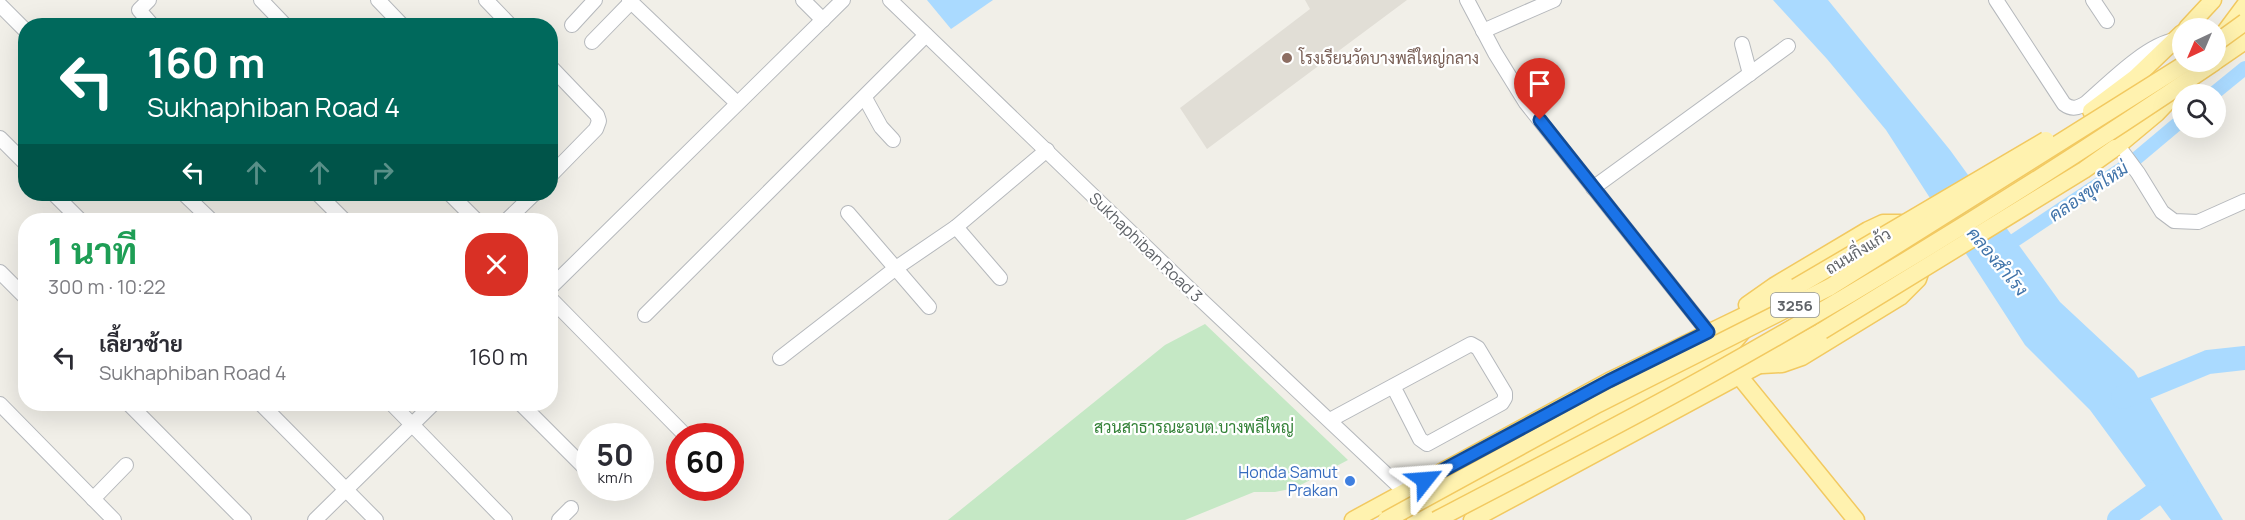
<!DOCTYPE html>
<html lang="th">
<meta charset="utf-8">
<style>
:root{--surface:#fff;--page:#f7f7f7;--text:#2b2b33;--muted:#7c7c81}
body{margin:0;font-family:Manrope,Sarabun,sans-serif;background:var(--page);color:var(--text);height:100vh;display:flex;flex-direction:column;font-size:22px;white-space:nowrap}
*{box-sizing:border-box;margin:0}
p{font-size:20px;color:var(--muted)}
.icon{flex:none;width:33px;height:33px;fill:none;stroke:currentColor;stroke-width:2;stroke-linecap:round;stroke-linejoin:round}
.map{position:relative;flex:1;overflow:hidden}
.side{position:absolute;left:18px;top:213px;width:540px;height:198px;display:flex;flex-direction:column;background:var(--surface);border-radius:24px;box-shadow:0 6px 24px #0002}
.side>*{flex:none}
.banner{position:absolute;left:18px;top:18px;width:540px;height:183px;border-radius:24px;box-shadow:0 6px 24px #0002;background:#00695c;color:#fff;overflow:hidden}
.needle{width:39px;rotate:224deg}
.fabs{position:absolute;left:2172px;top:18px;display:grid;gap:12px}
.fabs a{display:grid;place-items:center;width:54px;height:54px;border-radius:50%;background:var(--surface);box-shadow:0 6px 24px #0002;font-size:30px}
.speed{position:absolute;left:576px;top:423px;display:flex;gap:12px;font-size:30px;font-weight:700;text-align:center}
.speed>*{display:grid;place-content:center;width:78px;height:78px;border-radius:50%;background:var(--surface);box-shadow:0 6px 24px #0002;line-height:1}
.speed small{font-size:15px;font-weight:400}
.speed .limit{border:9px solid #d22;background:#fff;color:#111}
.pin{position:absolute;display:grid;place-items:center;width:51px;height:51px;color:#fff;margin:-62px -26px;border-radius:50% 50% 50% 0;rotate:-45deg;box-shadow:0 0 6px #0007}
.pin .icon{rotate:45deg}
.me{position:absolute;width:66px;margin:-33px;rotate:62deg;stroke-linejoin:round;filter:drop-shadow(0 0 4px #0008)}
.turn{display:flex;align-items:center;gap:21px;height:126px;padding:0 30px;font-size:27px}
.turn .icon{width:78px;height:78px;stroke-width:2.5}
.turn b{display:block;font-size:42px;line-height:51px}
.lanes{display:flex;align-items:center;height:57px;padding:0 30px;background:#0003;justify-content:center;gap:30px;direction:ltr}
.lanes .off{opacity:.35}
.round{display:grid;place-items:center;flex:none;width:63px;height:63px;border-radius:24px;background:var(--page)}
.headline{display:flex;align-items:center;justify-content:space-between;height:102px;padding:0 30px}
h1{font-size:36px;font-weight:700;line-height:45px;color:#1e9e55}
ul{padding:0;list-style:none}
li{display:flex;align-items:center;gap:18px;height:84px;padding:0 30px}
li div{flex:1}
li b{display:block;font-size:22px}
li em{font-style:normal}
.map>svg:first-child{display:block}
.education{fill:#e1ded6}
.green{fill:#c5e8c5}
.water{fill:#aadaff}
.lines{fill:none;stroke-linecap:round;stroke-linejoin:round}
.canal{stroke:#aadaff;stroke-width:14}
.river{stroke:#aadaff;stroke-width:24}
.minor-casing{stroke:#b5b8bc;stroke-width:16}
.major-casing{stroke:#f2c960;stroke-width:19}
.minor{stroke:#fff;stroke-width:14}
.major{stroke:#fff2af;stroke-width:16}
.major-bridge-casing{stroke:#f2c960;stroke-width:19;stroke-linecap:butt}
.major-bridge{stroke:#fff2af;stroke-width:16}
.route-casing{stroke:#114b97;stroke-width:15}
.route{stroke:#1a73e8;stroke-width:10}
.education-dot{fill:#8d6e63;stroke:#fff;stroke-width:2}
.shop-dot{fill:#3f7fe0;stroke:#fff;stroke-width:2}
.labels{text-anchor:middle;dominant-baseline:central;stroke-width:4.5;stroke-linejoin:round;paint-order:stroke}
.shield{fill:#fff;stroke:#8f9295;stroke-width:1.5}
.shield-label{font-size:15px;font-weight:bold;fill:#5f6368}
.education-label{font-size:16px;fill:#785e54;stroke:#fff;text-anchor:start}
.street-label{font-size:16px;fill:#5f6368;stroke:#fff}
.park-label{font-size:16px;fill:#348238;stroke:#fff}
.shop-label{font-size:16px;fill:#366cbe;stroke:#fff;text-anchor:end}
.water-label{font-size:18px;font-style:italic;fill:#4174aa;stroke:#fff}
</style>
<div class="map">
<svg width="2245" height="520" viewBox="0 0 2245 520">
<rect width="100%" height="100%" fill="#f1efe8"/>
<!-- education -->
<polygon class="education" points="1305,0 1407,0 1207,149 1180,108 1310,9"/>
<!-- green -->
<polygon class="green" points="1205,324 1348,460 1295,488 1275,492 1254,492 1185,520 948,520 1165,345"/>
<!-- water -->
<g class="water">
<polygon points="927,0 993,0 951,29"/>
<polygon points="1773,0 1828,0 1950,150 2060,302 2134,371 2223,520 2171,520 2090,410 2025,345 1886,130 1827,59"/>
</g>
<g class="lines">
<!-- canal -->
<g class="canal">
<polyline points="2213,94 2245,68"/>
<polyline points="2000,250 2132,162 2182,120"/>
</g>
<!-- river -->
<g class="river">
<polyline points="2123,397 2208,362 2245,358"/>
<polyline points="2119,520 2176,479"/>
</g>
<!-- minor casing -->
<g class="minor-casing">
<g id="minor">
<polyline points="149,0 139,10 153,26"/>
<polyline points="261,0 286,26"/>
<polyline points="378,0 403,26"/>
<polyline points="486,0 511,26"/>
<polyline points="629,0 737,103"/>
<polyline points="803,0 823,20"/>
<polyline points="890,0 1198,297 1404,491"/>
<polyline points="1467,0 1495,53 1526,103 1708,332"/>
<path d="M1996,0L2064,104C2072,110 2078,108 2086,103C2109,83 2146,45 2175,40"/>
<polyline points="2093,0 2107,21"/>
<polyline points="0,5 26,31"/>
<polyline points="572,25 595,0"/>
<polyline points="1483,31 1554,0"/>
<polyline points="592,42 631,2"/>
<polyline points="1742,44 1750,74"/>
<polyline points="550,66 597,115 599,121 596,129 550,176"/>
<polyline points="865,98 881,127 893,140"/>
<polyline points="0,138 26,164"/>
<polyline points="2118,146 2138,173 2162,212 2174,221 2198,222 2245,201"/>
<polyline points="1593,188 1788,46"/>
<polyline points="54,194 80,220"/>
<polyline points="184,194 211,220"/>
<polyline points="318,194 344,220"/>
<polyline points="450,194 476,220"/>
<polyline points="848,213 929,307"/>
<polyline points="507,220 534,194"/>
<polyline points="956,227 1000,278"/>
<polyline points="0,272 26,298"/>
<polyline points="550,288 843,0"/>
<polyline points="550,298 686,436"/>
<polyline points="645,315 926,35"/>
<polyline points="780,358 896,268 956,227 1047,150"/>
<polyline points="0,404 114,520"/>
<polyline points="129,404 244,520"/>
<polyline points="261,404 376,520"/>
<polyline points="392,404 505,520"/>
<polyline points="521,404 590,473"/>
<polyline points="1330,420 1471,344 1478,348 1505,393 1505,398 1502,403 1427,444 1420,439 1393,386"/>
<polyline points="93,499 126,465"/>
<polyline points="315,520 433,404"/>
<polyline points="559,520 571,508"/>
</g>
</g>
<!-- major casing -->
<g class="major-casing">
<g id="major">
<polyline points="2187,28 2213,0"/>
<polyline points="2222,36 2245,5"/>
<polyline points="2216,61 2245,41"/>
<polyline points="2091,111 2135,78 2182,33"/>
<polyline points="2115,148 2157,113 2177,92"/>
<polyline points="1747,305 1774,286 1868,230 1883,223 1900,223 1924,261 1918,279 1900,297 1802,357 1782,364 1762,365"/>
<polyline points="1740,377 1856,520"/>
<polyline points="1353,520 1609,381 1764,306 1796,287"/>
<polyline points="1415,520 1721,357 1743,331"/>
<polyline points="1472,520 1822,331"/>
</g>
</g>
<!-- minor -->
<use href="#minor" class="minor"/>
<!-- major -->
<use href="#major" class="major"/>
<!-- major-bridge casing -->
<g class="major-bridge-casing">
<g id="major-bridge">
<polyline points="2216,43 2245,22"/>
<polyline points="1796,287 2046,140"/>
<polyline points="1822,331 2084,170 2115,148"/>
<polyline points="1386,520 1598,404 1830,287 2188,62"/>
<path d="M1436,520C1529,471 1622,424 1713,373C1885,277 2053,172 2215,62"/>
</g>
</g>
<!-- major-bridge -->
<use href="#major-bridge" class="major-bridge"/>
</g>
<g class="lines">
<!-- route casing -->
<g class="route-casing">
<polyline id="route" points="1425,480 1609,381 1708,332 1540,120"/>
</g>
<!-- route -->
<use href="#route" class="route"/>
</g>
<!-- markers -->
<circle class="education-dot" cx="1287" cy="58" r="6"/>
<circle class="shop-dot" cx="1350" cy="481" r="6"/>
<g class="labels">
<!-- shield labels -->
<rect class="shield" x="1771" y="293" width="48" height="24" rx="4.5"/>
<g class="shield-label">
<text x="1795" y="305">3256</text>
</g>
<!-- education labels -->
<g class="education-label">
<text x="1299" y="58">โรงเรียนวัดบางพลีใหญ่กลาง</text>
</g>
<!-- street labels -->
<g class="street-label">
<text transform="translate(1146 247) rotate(44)">Sukhaphiban Road 3</text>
<text transform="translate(1858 251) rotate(-31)">ถนนกิ่งแก้ว</text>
</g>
<!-- park labels -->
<g class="park-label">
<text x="1194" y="427">สวนสาธารณะอบต.บางพลีใหญ่</text>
</g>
<!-- shop labels -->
<g class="shop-label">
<text x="1338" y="472">Honda Samut<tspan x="1338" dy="18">Prakan</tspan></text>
</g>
<!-- water labels -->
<g class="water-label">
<text transform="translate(2088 191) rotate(-34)">คลองขุดใหม่</text>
<text transform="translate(1998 261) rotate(50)">คลองสำโรง</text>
</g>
</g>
</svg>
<div class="fabs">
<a><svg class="needle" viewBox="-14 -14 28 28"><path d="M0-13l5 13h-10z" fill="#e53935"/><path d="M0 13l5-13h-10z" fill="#7c7c81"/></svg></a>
<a><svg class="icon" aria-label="search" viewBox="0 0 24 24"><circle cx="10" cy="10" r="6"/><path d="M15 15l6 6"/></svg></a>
</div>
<div class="speed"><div>50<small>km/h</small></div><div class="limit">60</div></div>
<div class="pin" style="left:1540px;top:120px;background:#d93025"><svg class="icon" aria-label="arrive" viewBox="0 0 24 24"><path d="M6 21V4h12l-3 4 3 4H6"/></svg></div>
<svg class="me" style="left:1425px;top:480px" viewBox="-20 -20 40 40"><path d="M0-17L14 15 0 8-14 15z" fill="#1a73e8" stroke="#fff" stroke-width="4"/></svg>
<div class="banner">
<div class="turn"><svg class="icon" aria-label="left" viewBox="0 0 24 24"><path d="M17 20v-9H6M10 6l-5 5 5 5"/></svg><div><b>160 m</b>Sukhaphiban Road 4</div></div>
<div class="lanes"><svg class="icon" aria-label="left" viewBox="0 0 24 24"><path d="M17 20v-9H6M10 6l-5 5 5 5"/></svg><svg class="icon off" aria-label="ahead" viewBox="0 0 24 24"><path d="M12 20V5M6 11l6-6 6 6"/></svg><svg class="icon off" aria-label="ahead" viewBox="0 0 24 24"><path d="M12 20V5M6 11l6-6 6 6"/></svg><svg class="icon off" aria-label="right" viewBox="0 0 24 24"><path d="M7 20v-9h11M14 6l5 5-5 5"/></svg></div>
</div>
<section class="side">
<div class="headline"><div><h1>1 นาที</h1><p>300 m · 10:22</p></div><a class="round" style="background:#d93025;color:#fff"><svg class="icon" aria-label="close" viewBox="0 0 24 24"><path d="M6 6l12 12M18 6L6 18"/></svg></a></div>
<ul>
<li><svg class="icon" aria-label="left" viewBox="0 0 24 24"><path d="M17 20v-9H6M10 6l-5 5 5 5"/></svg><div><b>เลี้ยวซ้าย</b><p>Sukhaphiban Road 4</p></div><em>160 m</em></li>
</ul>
</section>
</div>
